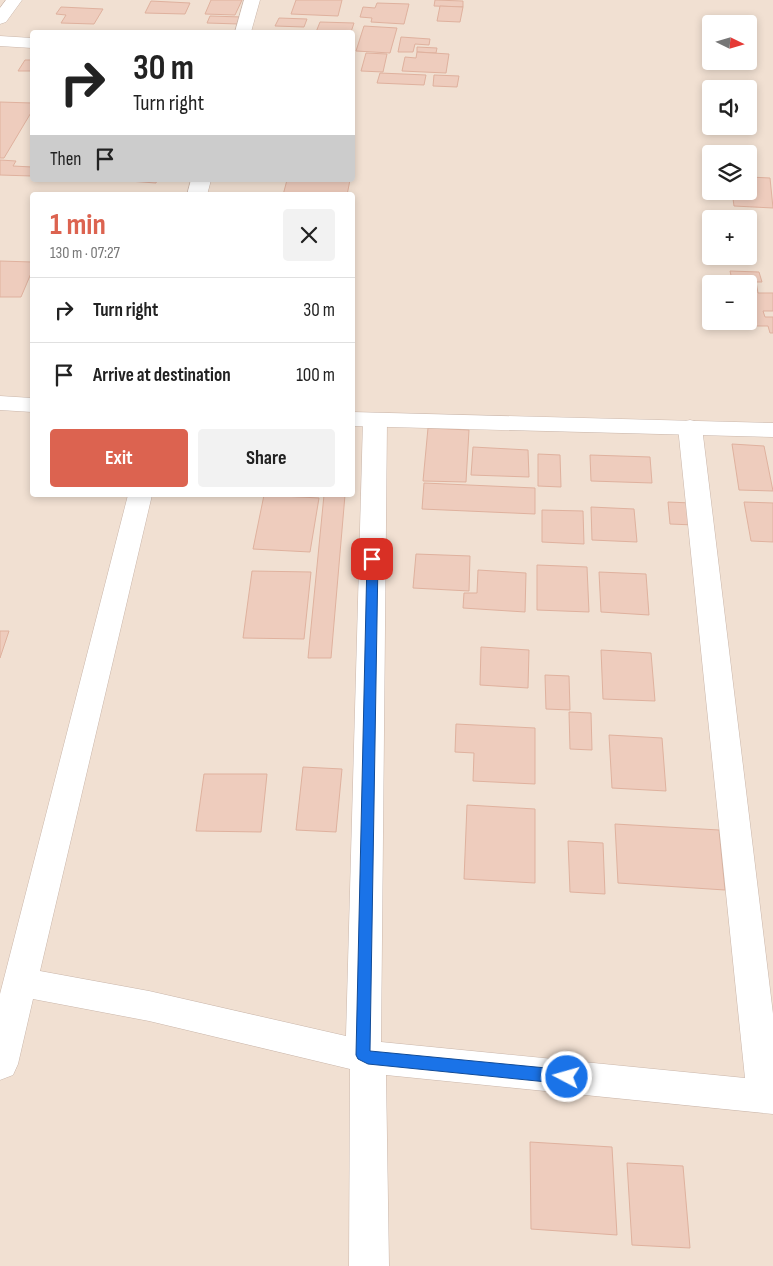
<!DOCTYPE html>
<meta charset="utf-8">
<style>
:root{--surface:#fff;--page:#f2f2f2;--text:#222;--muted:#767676;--line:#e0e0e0;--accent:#dc6350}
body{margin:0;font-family:"Sofia Sans Condensed",sans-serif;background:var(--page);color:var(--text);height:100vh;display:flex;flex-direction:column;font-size:19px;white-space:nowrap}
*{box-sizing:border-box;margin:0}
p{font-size:16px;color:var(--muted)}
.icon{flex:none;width:28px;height:28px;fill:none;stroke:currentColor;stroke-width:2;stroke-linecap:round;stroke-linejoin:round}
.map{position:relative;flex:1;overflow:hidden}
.side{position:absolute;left:30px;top:192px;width:325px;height:305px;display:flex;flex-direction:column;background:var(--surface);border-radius:5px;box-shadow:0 2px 8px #0003}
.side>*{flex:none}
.banner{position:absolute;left:30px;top:30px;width:325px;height:152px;border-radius:5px;box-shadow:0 2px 8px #0003;background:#fff;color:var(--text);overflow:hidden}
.needle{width:32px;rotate:95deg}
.controls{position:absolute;left:702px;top:15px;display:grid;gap:10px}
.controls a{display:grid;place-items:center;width:55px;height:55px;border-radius:5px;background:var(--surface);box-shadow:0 2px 8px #0003;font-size:25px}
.pin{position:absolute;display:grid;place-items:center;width:42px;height:42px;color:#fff;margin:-21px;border-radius:10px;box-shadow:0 2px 8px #0006}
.me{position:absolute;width:55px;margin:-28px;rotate:276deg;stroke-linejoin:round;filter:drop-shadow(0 0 4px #0008)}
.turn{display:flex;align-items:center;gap:18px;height:105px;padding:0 20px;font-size:22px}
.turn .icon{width:65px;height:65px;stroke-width:2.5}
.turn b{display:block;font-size:35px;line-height:42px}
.then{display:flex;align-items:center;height:48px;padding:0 20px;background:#0003;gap:10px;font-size:19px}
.round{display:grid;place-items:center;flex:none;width:52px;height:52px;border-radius:5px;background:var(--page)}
.head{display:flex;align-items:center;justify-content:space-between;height:85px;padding:0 20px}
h1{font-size:30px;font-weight:700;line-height:38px;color:var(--accent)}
.cta{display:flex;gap:10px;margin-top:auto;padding:10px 20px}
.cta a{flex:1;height:58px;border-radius:5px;background:var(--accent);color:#fff;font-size:20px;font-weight:700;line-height:58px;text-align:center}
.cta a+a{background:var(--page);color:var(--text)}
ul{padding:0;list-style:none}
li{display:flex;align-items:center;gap:15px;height:65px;padding:0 20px;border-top:1px solid var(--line)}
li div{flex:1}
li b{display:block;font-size:19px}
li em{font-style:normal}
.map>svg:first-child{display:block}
.residential{fill:#f1e0d2;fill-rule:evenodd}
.building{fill:#eeccbd;stroke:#dfb19e}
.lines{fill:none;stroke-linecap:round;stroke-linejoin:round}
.minor-casing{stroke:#cab6aa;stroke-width:1}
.tertiary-casing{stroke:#cab6aa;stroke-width:1}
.minor{fill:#fff;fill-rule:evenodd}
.tertiary{fill:#fff;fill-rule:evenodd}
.route{fill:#1a73e8;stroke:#114b97}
</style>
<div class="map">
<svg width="773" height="1266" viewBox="0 0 773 1266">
<rect width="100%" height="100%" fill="#faefe3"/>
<!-- residential -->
<path class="residential" d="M0,0H773V1266H0ZM711,24H749V61H711ZM32,32H352V180H32ZM711,89H749V126H711ZM711,154H749V191H711ZM32,195H352V495H32ZM711,219H749V256H711ZM711,284H749V321H711Z"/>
<!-- building -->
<g class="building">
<polygon points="211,0 242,0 235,15 205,14"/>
<polygon points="296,0 342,0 338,16 291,14"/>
<polygon points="435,0 463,1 463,7 434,6"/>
<polygon points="151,1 190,3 185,14 145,13"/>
<polygon points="377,3 409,4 404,24 371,22 372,18 360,17 363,7 375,8"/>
<polygon points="440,6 463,7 460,22 437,21"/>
<polygon points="61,7 103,9 94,24 61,23 66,15 56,14"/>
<polygon points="210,16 242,17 239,24 207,23"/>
<polygon points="279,18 307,19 304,27 275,26"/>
<polygon points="320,22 354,23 351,32 316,32"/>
<polygon points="364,26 397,28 390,53 356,51"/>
<polygon points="401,37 430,39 429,45 415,44 413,52 398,52"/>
<polygon points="417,47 437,48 436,53 417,52"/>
<polygon points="417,52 449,54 446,73 402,71 405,57 416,58"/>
<polygon points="366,53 387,54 383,72 361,71"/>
<polygon points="25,60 32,60 32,71 18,71"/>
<polygon points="380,73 426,75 424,85 377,83"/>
<polygon points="434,75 459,76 457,87 433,86"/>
<polygon points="0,102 32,103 32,111 4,158 0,158"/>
<polygon points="0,160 16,161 13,166 32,167 32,176 0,175"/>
<polygon points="749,177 770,178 773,208 734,206 732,191 749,191"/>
<polygon points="115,180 157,180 156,183"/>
<polygon points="287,180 350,180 347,195 283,195"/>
<polygon points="0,261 32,262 32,271 21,297 0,297"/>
<polygon points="730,271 759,272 762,282 756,282 758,293 773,293 773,311 763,311 765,317 773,317 773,333 770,333 768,326 741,326 740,321 749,321 749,284 733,284"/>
<polygon points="428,428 469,430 466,482 423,481"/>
<polygon points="732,444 764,446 773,491 739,490"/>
<polygon points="473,447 528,450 529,477 471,475"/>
<polygon points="538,454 560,455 561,487 538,486"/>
<polygon points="590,455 650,457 652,483 591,481"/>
<polygon points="424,483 535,488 535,514 422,509"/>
<polygon points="264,495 319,498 310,552 253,549"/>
<polygon points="324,495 345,495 331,658 308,658"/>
<polygon points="668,502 691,503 694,525 670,524"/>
<polygon points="744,502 773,503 773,542 751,541"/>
<polygon points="591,507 634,509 637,542 592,540"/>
<polygon points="542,510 583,511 584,544 542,542"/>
<polygon points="416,554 470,556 469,591 413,588"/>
<polygon points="537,565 587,567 589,612 537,610"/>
<polygon points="478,570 526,573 525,612 463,608 464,593 477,593"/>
<polygon points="252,571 311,572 304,639 243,638"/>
<polygon points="599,572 646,574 649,615 601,612"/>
<polygon points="0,631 9,631 0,658"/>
<polygon points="481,647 529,650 528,688 480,685"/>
<polygon points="601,650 651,653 655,701 603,699"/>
<polygon points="545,675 569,676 570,710 546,709"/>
<polygon points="569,712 591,713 592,750 570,749"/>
<polygon points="456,724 535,728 535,784 473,781 474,753 455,752"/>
<polygon points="609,735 662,738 666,791 612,788"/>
<polygon points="303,767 342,769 336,832 296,830"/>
<polygon points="204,774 267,774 261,832 196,831"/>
<polygon points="467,805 535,809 535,883 464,879"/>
<polygon points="615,824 719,830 725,890 618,883"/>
<polygon points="568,841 603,843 605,894 570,892"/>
<polygon points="530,1142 612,1147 617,1235 531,1229"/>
<polygon points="627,1163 683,1166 690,1248 632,1245"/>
</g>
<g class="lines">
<!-- minor casing -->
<g class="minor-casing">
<g id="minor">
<polygon points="6,0 22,0 6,22 0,24 0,8"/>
<polygon points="0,36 32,38 32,48 0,46"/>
<polygon points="0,396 32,398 32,412 0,410"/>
<polygon points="375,413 383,415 387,420 381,1042 745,1078 678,427 682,422 690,420 698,422 702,427 773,1014 773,1114 386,1075 389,1266 349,1266 350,1069 149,1021 33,999 18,1064 13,1075 0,1080 0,994 128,495 152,495 40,971 149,991 346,1036 363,420 367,415"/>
</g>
</g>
<!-- tertiary casing -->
<g class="tertiary-casing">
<g id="tertiary">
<polygon points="244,0 260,0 251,32 235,32"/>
<polygon points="191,180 211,180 207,195 187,195"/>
<polygon points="352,412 773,423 773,437 352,426"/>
</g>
</g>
<!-- minor -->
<use href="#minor" class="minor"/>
<!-- tertiary -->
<use href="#tertiary" class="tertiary"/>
</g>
<!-- route -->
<polygon class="route" points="372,556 378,559 370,1051 567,1070 572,1072 574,1077 572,1082 567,1084 368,1064 358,1059 356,1055 367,559"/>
</svg>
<div class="controls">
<a><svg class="needle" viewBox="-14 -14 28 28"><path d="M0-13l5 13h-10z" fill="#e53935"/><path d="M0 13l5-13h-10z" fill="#767676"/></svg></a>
<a><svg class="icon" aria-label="sound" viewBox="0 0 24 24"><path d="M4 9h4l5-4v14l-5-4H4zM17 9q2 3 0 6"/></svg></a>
<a><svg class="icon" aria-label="layers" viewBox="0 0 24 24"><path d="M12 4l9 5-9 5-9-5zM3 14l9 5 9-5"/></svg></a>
<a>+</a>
<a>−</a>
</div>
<div class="pin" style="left:372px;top:559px;background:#d93025"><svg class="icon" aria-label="arrive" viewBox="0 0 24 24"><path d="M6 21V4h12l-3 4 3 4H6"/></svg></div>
<svg class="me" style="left:567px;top:1077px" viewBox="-20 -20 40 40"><circle r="17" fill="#1a73e8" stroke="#fff" stroke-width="3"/><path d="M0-11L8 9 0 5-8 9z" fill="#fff"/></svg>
<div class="banner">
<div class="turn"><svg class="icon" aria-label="right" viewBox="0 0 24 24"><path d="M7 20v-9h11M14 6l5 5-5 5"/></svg><div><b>30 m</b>Turn right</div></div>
<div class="then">Then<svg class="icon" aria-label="arrive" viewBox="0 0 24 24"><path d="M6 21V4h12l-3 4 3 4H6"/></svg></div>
</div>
<section class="side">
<div class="head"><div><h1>1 min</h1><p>130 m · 07:27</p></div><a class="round"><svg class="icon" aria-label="close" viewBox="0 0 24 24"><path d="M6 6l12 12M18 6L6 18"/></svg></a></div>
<ul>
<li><svg class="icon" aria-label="right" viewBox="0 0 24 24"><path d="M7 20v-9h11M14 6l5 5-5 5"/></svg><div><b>Turn right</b></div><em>30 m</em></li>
<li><svg class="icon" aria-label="arrive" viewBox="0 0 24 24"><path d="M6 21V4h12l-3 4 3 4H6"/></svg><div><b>Arrive at destination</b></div><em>100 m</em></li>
</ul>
<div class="cta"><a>Exit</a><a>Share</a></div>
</section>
</div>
